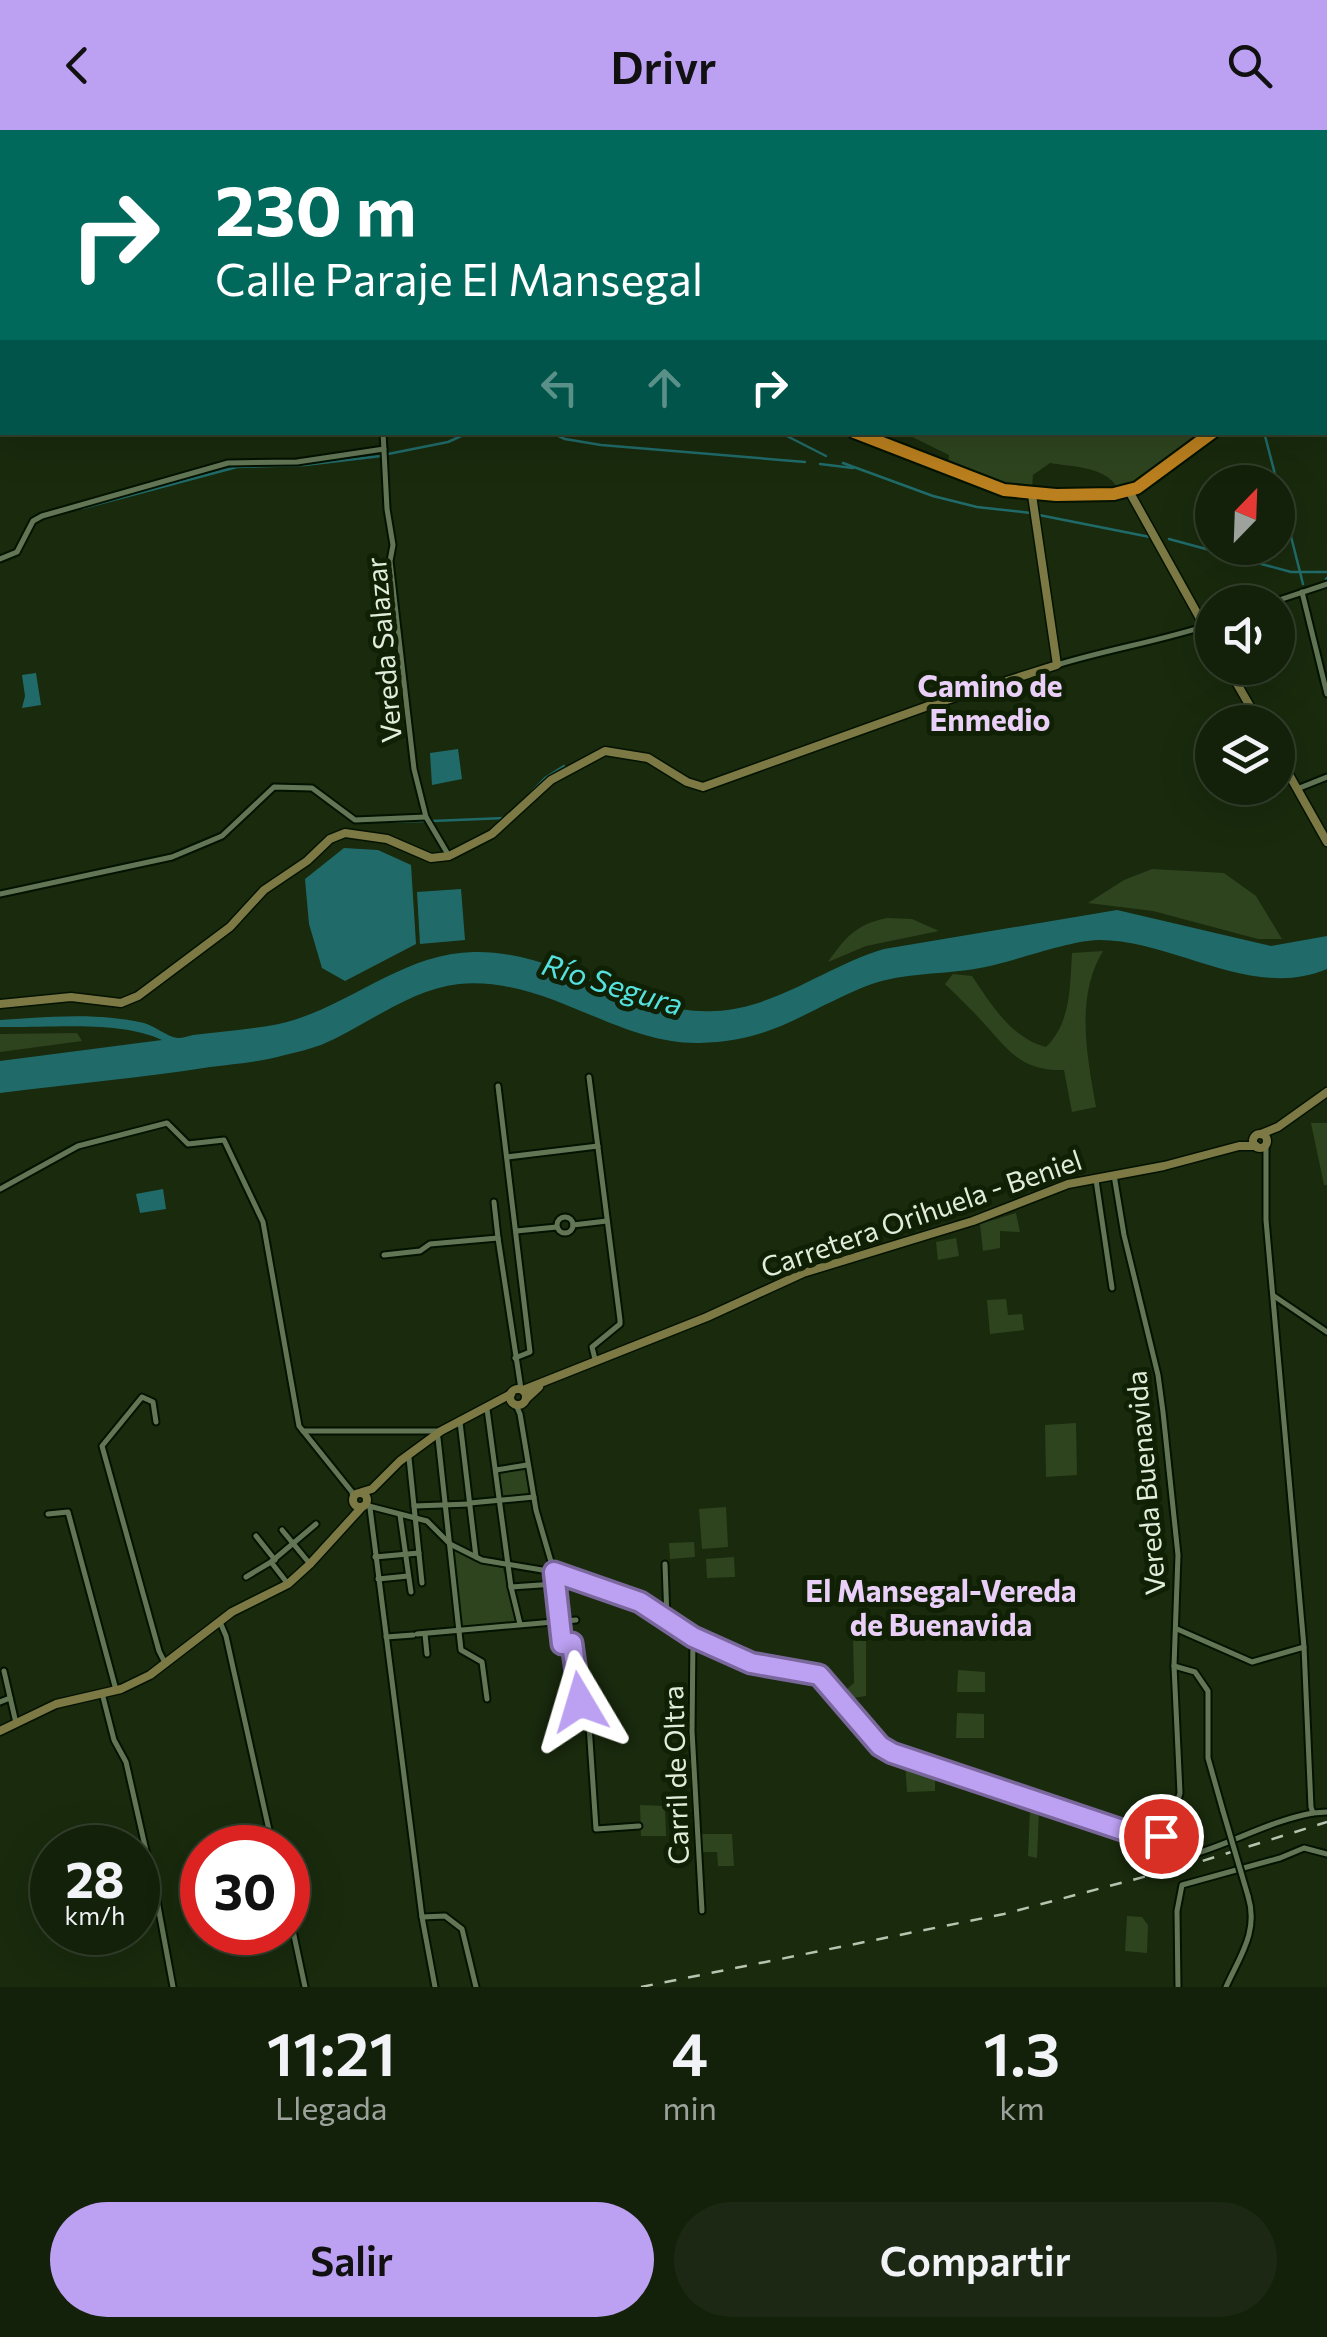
<!DOCTYPE html>
<html lang="es">
<meta charset="utf-8">
<style>
:root{--surface:#13200a;--page:#1c2813;--text:#f1f3f6;--muted:#9da39c;--line:#323e2b;--accent:#bca0f2}
body{margin:0;font-family:Commissioner,sans-serif;background:var(--page);color:var(--text);height:100vh;display:flex;flex-direction:column;font-size:38px;white-space:nowrap}
*{box-sizing:border-box;margin:0}
p{font-size:32px;color:var(--muted)}
.icon{flex:none;width:55px;height:55px;fill:none;stroke:currentColor;stroke-width:2;stroke-linecap:round;stroke-linejoin:round}
.map{position:relative;height:1857px;overflow:hidden}
.details{display:flex;flex-direction:column;background:var(--surface);flex:1}
.details>*{flex:none}
.banner{position:absolute;left:0px;top:0px;width:1328px;height:305px;box-shadow:0 10px 40px #0002,0 0 0 2px var(--line);background:#00695c;color:#fff;overflow:hidden}
.needle{width:65px;rotate:23deg}
.buttons{position:absolute;left:1195px;top:335px;display:grid;gap:20px}
.buttons a{display:grid;place-items:center;width:100px;height:100px;border-radius:50%;background:var(--surface);box-shadow:0 10px 40px #0002,0 0 0 2px var(--line);font-size:50px}
.speed{position:absolute;left:30px;top:1695px;display:flex;gap:20px;font-size:50px;font-weight:700;text-align:center}
.speed>*{display:grid;place-content:center;width:130px;height:130px;border-radius:50%;background:var(--surface);box-shadow:0 10px 40px #0002,0 0 0 2px var(--line);line-height:1}
.speed small{font-size:25px;font-weight:400}
.speed .limit{border:15px solid #d22;background:#fff;color:#111}
.pin{position:absolute;display:grid;place-items:center;width:85px;height:85px;color:#fff;margin:-42px;border:5px solid #fff;border-radius:50%;box-shadow:0 2px 10px #0007}
.me{position:absolute;width:110px;margin:-55px;rotate:353deg;stroke-linejoin:round;filter:drop-shadow(0 0 8px #0008)}
.turn{display:flex;align-items:center;gap:35px;height:210px;padding:0 50px;font-size:45px}
.turn .icon{width:130px;height:130px;stroke-width:2.5}
.turn b{display:block;font-size:70px;line-height:85px}
.lanes{display:flex;align-items:center;height:95px;padding:0 50px;background:#0003;justify-content:center;gap:50px;direction:ltr}
.lanes .off{opacity:.35}
.eta{display:flex;justify-content:space-evenly;align-items:center;height:170px;text-align:center}
.eta b{font-size:60px;font-weight:600;line-height:70px}
.action{display:flex;gap:20px;margin-top:auto;padding:20px 50px}
.action a{flex:1;height:115px;border-radius:60px;background:var(--accent);color:#111;font-size:40px;font-weight:600;line-height:115px;text-align:center}
.action a+a{background:var(--page);color:var(--text)}
header{display:flex;justify-content:space-between;align-items:center;height:130px;padding:0 50px;background:var(--accent);color:#111;font-size:45px;font-weight:600}
.map>svg:first-child{display:block}
.green{fill:#2e441f}
.water{fill:#206b6a}
.lines{fill:none;stroke-linecap:round;stroke-linejoin:round}
.stream{stroke:#206b6a;stroke-width:2.5}
.street-casing{stroke:#041200;stroke-width:9}
.secondary-casing{stroke:#041200;stroke-width:11}
.highway-casing{stroke:#041200;stroke-width:16}
.street{stroke:#627656;stroke-width:5}
.secondary{stroke:#7c7945;stroke-width:8}
.highway{stroke:#ba7f1e;stroke-width:12}
.rail{stroke:#b8c4b0;stroke-width:2.5;stroke-dasharray:12 12;stroke-linecap:butt}
.street-bridge-casing{stroke:#041200;stroke-width:9;stroke-linecap:butt}
.street-bridge{stroke:#627656;stroke-width:5}
.route-casing{stroke:#7a689d;stroke-width:25}
.route{stroke:#bca0f2;stroke-width:18}
.labels{text-anchor:middle;dominant-baseline:central;stroke-width:10;stroke-linejoin:round;paint-order:stroke}
.street-label{font-size:28px;fill:#e1ecda;stroke:#102004}
.neighbourhood-label{font-size:30px;font-weight:bold;fill:#ead0f8;stroke:#102004}
.water-label{font-size:30px;font-style:italic;fill:#55e1df;stroke:#102004}
</style>
<header><svg class="icon" aria-label="back" viewBox="0 0 24 24"><path d="M15 5l-7 7 7 7"/></svg>Drivr<svg class="icon" aria-label="search" viewBox="0 0 24 24"><circle cx="10" cy="10" r="6"/><path d="M15 15l6 6"/></svg></header>
<div class="map">
<svg width="1327" height="1857" viewBox="0 0 1327 1857">
<rect width="100%" height="100%" fill="#192a0d"/>
<!-- green -->
<g class="green">
<polygon points="653,0 1274,0 1274,2 654,2"/>
<path d="M904,303H1200C1180,320 1143,356 1117,357C1104,336 1072,337 1050,333L1033,345L1032,358L1015,357L948,334L949,325Z"/>
<polygon points="1152,739 1224,743 1256,766 1282,809 1258,809 1153,781 1088,773 1124,750"/>
<path d="M887,788L912,789L939,801L866,816L828,832C845,808 856,794 887,788Z"/>
<path d="M1103,821C1075,867 1087,926 1096,977L1072,982L1064,940C1019,941 1008,919 980,889C969,877 957,866 945,854L953,844L972,846C991,874 1011,908 1046,917C1071,893 1070,856 1072,823Z"/>
<polygon points="77,903 82,911 0,922 0,904"/>
<polygon points="1311,993 1327,993 1327,1055 1324,1055"/>
<polygon points="1016,1083 1020,1102 1000,1101 1000,1118 983,1121 980,1094"/>
<polygon points="956,1108 959,1126 938,1130 936,1112"/>
<polygon points="1006,1169 1008,1185 1022,1184 1024,1200 990,1204 987,1170"/>
<polygon points="1076,1293 1077,1345 1046,1347 1045,1295"/>
<polygon points="526,1338 529,1364 501,1367 497,1342"/>
<polygon points="726,1377 728,1417 702,1419 699,1379"/>
<polygon points="694,1412 695,1427 670,1429 669,1413"/>
<polygon points="452,1419 478,1433 503,1438 516,1492 461,1497"/>
<polygon points="734,1427 735,1447 707,1448 706,1429"/>
<polygon points="866,1504 866,1566 846,1569 848,1558 854,1553 853,1505"/>
<polygon points="958,1540 985,1542 985,1562 957,1562"/>
<polygon points="957,1583 984,1584 984,1608 956,1608"/>
<polygon points="905,1632 935,1642 935,1661 907,1662"/>
<polygon points="640,1675 665,1676 666,1706 641,1706"/>
<polygon points="1030,1679 1039,1681 1037,1728 1028,1726"/>
<polygon points="699,1704 732,1704 734,1736 718,1736 717,1722 700,1722"/>
<polygon points="1127,1786 1142,1787 1148,1795 1147,1823 1125,1821"/>
</g>
<!-- water -->
<g class="water">
<polygon points="36,543 41,575 22,578 25,566 22,545"/>
<polygon points="458,619 462,649 432,655 430,623"/>
<polygon points="344,718 378,720 411,735 416,814 345,851 322,838 309,794 305,749"/>
<polygon points="461,759 465,810 420,814 417,762"/>
<path d="M1117,780L1271,816L1327,806V839C1251,871 1173,809 1098,810C1067,811 1013,832 980,838C943,845 905,842 869,855C805,880 773,912 699,913C615,914 548,846 459,854C410,859 366,896 321,915C310,919 297,922 285,925C261,932 235,934 210,937C140,948 70,954 0,963V931L162,910C120,890 47,898 0,897V890C48,887 96,882 144,893C155,896 167,907 178,908C183,908 188,906 193,905C218,902 243,900 268,896C341,885 398,823 474,822C559,820 634,886 715,881C777,878 826,836 884,819Z"/>
<polygon points="163,1059 166,1079 140,1083 136,1064"/>
</g>
<g class="lines">
<!-- stream -->
<g class="stream">
<polyline points="78,0 84,2"/>
<polyline points="242,0 242,2"/>
<polyline points="1100,0 1102,2"/>
<polyline points="1325,39 1327,39"/>
<polyline points="550,302 565,309 601,315 805,332"/>
<polyline points="779,302 826,326"/>
<polyline points="1264,302 1277,352"/>
<polyline points="388,324 448,312 470,302"/>
<polyline points="843,333 933,366 977,377 1031,383"/>
<polyline points="820,334 853,338"/>
<polyline points="1278,355 1303,454"/>
<polyline points="83,378 237,337 305,335 381,326"/>
<polyline points="1039,385 1150,407"/>
<polyline points="1169,409 1291,442 1327,442"/>
<polyline points="1326,449 1327,448"/>
<polyline points="525,669 545,648 564,636"/>
<polyline points="432,691 505,688"/>
<polyline points="358,692 424,691"/>
<polyline points="227,705 240,693"/>
</g>
<!-- street casing -->
<g class="street-casing">
<g id="street">
<polyline points="69,0 76,2"/>
<polyline points="1295,0 1295,2"/>
<polyline points="128,2 128,0"/>
<polyline points="396,2 397,0"/>
<polyline points="1322,2 1327,0"/>
<polyline points="0,186 2,186"/>
<polyline points="383,302 387,379 393,415 390,431 414,639 426,687 449,726"/>
<polyline points="0,429 17,422 33,391 42,386 228,333 297,332 384,319"/>
<polyline points="1302,462 1327,564"/>
<polyline points="1273,472 1327,454"/>
<path d="M1057,535C1109,519 1161,511 1212,494"/>
<polyline points="1297,659 1327,647"/>
<polyline points="0,764 172,727 222,706 274,657 312,658 355,690 426,687"/>
<polyline points="589,947 620,1190 620,1194 592,1217 595,1229"/>
<polyline points="498,956 530,1222 515,1228"/>
<polyline points="507,1027 598,1016"/>
<polyline points="1096,1050 1112,1158"/>
<polyline points="0,1059 78,1016 167,993 188,1014 224,1010 263,1092 299,1296 352,1362 353,1369"/>
<polyline points="494,1072 498,1108"/>
<circle cx="565" cy="1095" r="8"/>
<polyline points="573,1095 607,1091"/>
<polyline points="516,1101 557,1097"/>
<polyline points="384,1125 420,1121 430,1114 498,1108 521,1259"/>
<polyline points="1274,1166 1327,1202"/>
<polyline points="516,1275 520,1284 536,1380 554,1442 562,1514 572,1513 582,1595 589,1595 596,1699 639,1696"/>
<polyline points="487,1279 511,1457 520,1494"/>
<polyline points="156,1292 153,1272 142,1267 102,1316 159,1521 165,1533"/>
<polyline points="460,1292 476,1427"/>
<polyline points="303,1301 440,1301"/>
<polyline points="438,1308 461,1520 482,1532 487,1569"/>
<polyline points="409,1328 422,1453"/>
<polyline points="496,1340 527,1335"/>
<polyline points="470,1373 534,1367"/>
<polyline points="365,1375 427,1391 450,1414 482,1430 554,1442 609,1460 676,1493 693,1507 751,1533 819,1545 881,1616 892,1623 1143,1707 1161,1706 1174,1684 1180,1663 1174,1536 1178,1425 1163,1282 1158,1245 1124,1105 1114,1045"/>
<polyline points="414,1376 470,1374"/>
<polyline points="370,1378 422,1787 435,1857"/>
<polyline points="48,1384 68,1382 116,1560"/>
<polyline points="400,1385 411,1462"/>
<polyline points="282,1400 310,1434"/>
<polyline points="256,1406 275,1430"/>
<polyline points="375,1427 419,1423"/>
<polyline points="271,1432 288,1454"/>
<polyline points="665,1434 667,1489"/>
<polyline points="246,1447 271,1432 316,1394"/>
<polyline points="378,1449 408,1446"/>
<polyline points="511,1457 555,1454"/>
<polyline points="220,1492 226,1506 273,1718"/>
<polyline points="1177,1499 1252,1532 1304,1517 1266,1090 1266,1014"/>
<polyline points="417,1504 576,1490"/>
<polyline points="425,1504 427,1524"/>
<polyline points="386,1507 413,1505"/>
<polyline points="693,1507 692,1601 702,1781"/>
<polyline points="1304,1517 1311,1677 1313,1683 1327,1682"/>
<polyline points="1174,1536 1195,1542 1208,1561 1208,1628 1223,1681"/>
<polyline points="4,1541 16,1593"/>
<polyline points="102,1563 114,1610 126,1632 156,1765 173,1857"/>
<polyline points="0,1572 10,1568"/>
<path d="M1178,1677L1182,1721L1188,1726C1231,1714 1269,1691 1313,1683"/>
<polyline points="288,1777 305,1857"/>
<polyline points="422,1787 445,1786 462,1799 476,1857"/>
<polyline points="1178,1857 1177,1781 1182,1755 1280,1728 1304,1718 1327,1724"/>
<path d="M1226,1857C1240,1826 1259,1801 1248,1766"/>
</g>
</g>
<!-- secondary casing -->
<g class="secondary-casing">
<g id="secondary">
<polyline points="1129,361 1212,510"/>
<polyline points="1228,538 1259,592"/>
<polyline points="1278,625 1327,712"/>
<polyline points="0,874 71,867 121,873 138,866 230,797 264,760 307,731 330,709 345,703 387,709 431,728 449,726 492,704 551,650 605,621 648,628 687,652 703,657 928,576 1057,535 1032,365"/>
<polyline points="1261,1004 1278,997 1327,962"/>
<circle cx="1260" cy="1011" r="7"/>
<circle cx="518" cy="1267" r="8"/>
<polyline points="523,1260 707,1187 803,1143 973,1091 1068,1054 1164,1036 1239,1016 1256,1016"/>
<polyline points="526,1269 539,1257"/>
<polyline points="362,1362 372,1359 400,1331 441,1301 511,1264"/>
<circle cx="360" cy="1370" r="7"/>
<polyline points="0,1601 56,1574 121,1559 150,1545 232,1482 288,1454 310,1434 362,1377"/>
</g>
</g>
<!-- highway casing -->
<g class="highway-casing">
<g id="highway">
<polyline points="478,0 492,2"/>
<polyline points="1325,70 1327,66"/>
<polyline points="854,302 1004,360 1056,365 1114,364 1137,358 1213,302"/>
</g>
</g>
<!-- street -->
<use href="#street" class="street"/>
<!-- secondary -->
<use href="#secondary" class="secondary"/>
<!-- highway -->
<use href="#highway" class="highway"/>
<!-- rail -->
<polyline class="rail" points="641,1857 1004,1784 1196,1733 1327,1692"/>
<!-- street-bridge casing -->
<g class="street-bridge-casing">
<polyline id="street-bridge" points="1223,1681 1248,1766"/>
</g>
<!-- street-bridge -->
<use href="#street-bridge" class="street-bridge"/>
</g>
<g class="lines">
<!-- route casing -->
<g class="route-casing">
<polyline id="route" points="580,1572 572,1513 562,1514 554,1442 640,1472 693,1507 751,1533 819,1545 880,1616 892,1623 1143,1707 1161,1706"/>
</g>
<!-- route -->
<use href="#route" class="route"/>
</g>
<g class="labels">
<!-- street labels -->
<g class="street-label">
<text transform="translate(383 520) rotate(-95)">Vereda Salazar</text>
<text transform="translate(921 1083) rotate(-19)">Carretera Orihuela - Beniel</text>
<text transform="translate(1145 1353) rotate(-95)">Vereda Buenavida</text>
<text transform="translate(675 1645) rotate(-92)">Carril de Oltra</text>
</g>
<!-- neighbourhood labels -->
<g class="neighbourhood-label">
<text x="990" y="554">Camino de<tspan x="990" dy="34">Enmedio</tspan></text>
<text x="941" y="1459">El Mansegal-Vereda<tspan x="941" dy="34">de Buenavida</tspan></text>
</g>
<!-- water labels -->
<g class="water-label">
<text transform="translate(613 853) rotate(17)">Río Segura</text>
</g>
</g>
</svg>
<div class="buttons">
<a><svg class="needle" viewBox="-14 -14 28 28"><path d="M0-13l5 13h-10z" fill="#e53935"/><path d="M0 13l5-13h-10z" fill="#9da39c"/></svg></a>
<a><svg class="icon" aria-label="sound" viewBox="0 0 24 24"><path d="M4 9h4l5-4v14l-5-4H4zM17 9q2 3 0 6"/></svg></a>
<a><svg class="icon" aria-label="layers" viewBox="0 0 24 24"><path d="M12 4l9 5-9 5-9-5zM3 14l9 5 9-5"/></svg></a>
</div>
<div class="speed"><div>28<small>km/h</small></div><div class="limit">30</div></div>
<div class="pin" style="left:1161px;top:1706px;background:#d93025"><svg class="icon" aria-label="arrive" viewBox="0 0 24 24"><path d="M6 21V4h12l-3 4 3 4H6"/></svg></div>
<svg class="me" style="left:580px;top:1572px" viewBox="-20 -20 40 40"><path d="M0-17L14 15 0 8-14 15z" fill="#bca0f2" stroke="#fff" stroke-width="4"/></svg>
<div class="banner">
<div class="turn"><svg class="icon" aria-label="right" viewBox="0 0 24 24"><path d="M7 20v-9h11M14 6l5 5-5 5"/></svg><div><b>230 m</b>Calle Paraje El Mansegal</div></div>
<div class="lanes"><svg class="icon off" aria-label="left" viewBox="0 0 24 24"><path d="M17 20v-9H6M10 6l-5 5 5 5"/></svg><svg class="icon off" aria-label="ahead" viewBox="0 0 24 24"><path d="M12 20V5M6 11l6-6 6 6"/></svg><svg class="icon" aria-label="right" viewBox="0 0 24 24"><path d="M7 20v-9h11M14 6l5 5-5 5"/></svg></div>
</div>
</div>
<section class="details">
<div class="eta">
<div><b>11:21</b><p>Llegada</p></div>
<div><b>4</b><p>min</p></div>
<div><b>1.3</b><p>km</p></div>
</div>
<div class="action"><a>Salir</a><a>Compartir</a></div>
</section>
